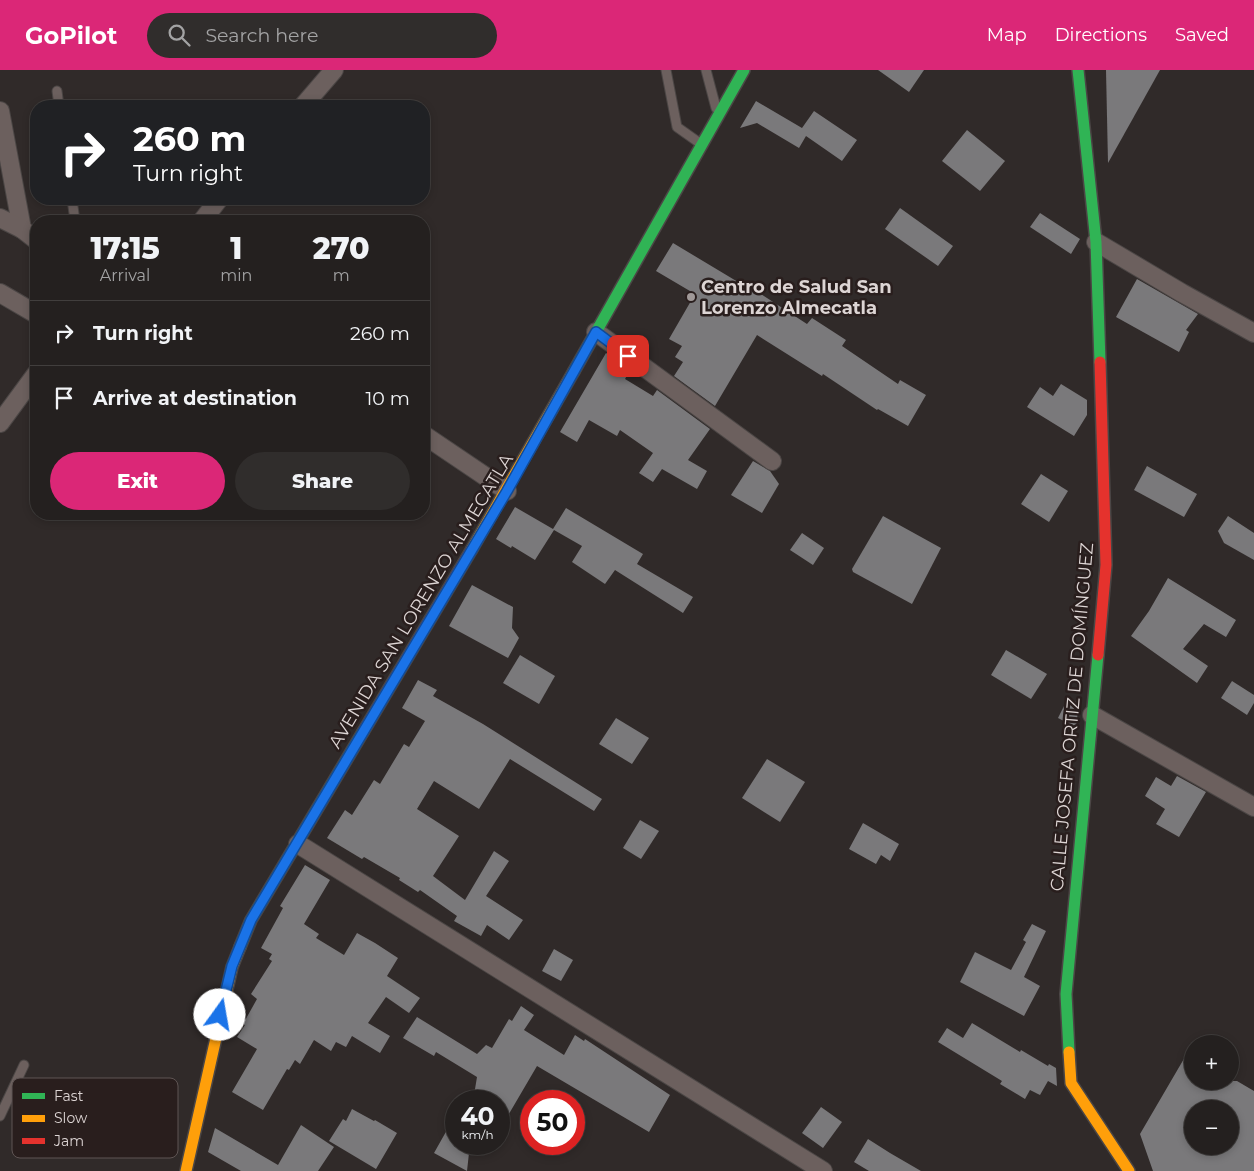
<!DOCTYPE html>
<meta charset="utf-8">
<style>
:root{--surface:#24201f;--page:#302d2c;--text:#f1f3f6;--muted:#a3a3a4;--line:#413e3d;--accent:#db2777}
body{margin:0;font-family:Montserrat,sans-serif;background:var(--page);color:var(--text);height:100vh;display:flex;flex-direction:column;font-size:19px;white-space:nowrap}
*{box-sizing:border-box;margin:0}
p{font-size:16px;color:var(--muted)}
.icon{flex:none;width:28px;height:28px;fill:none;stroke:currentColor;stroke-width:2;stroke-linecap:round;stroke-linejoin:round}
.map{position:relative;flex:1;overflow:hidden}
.panel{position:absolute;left:30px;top:145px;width:400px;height:305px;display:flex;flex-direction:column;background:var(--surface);border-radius:20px;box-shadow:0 2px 8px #0003,0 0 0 1px var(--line)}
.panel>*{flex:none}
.top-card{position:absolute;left:30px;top:30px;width:400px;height:105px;border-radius:20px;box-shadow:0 2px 8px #0003,0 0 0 1px var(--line);background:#202124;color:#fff;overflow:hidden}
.buttons{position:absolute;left:1184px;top:965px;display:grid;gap:10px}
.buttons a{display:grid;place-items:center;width:55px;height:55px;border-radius:50%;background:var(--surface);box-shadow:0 2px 8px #0003,0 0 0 1px var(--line);font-size:25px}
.speed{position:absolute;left:445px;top:1020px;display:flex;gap:10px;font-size:25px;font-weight:700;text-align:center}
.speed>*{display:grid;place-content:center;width:65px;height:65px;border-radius:50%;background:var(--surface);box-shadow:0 2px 8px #0003,0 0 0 1px var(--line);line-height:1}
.speed small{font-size:12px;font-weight:400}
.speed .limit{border:8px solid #d22;background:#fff;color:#111}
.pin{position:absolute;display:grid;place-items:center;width:42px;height:42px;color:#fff;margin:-21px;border-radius:10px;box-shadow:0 2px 8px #0006}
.me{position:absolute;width:55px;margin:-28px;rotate:13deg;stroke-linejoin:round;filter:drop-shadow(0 0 4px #0008)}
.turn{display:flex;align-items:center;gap:18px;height:105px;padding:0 20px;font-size:22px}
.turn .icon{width:65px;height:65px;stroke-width:2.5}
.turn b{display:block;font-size:35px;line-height:42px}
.eta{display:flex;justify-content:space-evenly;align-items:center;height:85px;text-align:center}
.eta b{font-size:30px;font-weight:800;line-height:35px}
.action{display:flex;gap:10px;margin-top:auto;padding:10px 20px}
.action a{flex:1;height:58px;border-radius:30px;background:var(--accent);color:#fff;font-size:20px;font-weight:800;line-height:58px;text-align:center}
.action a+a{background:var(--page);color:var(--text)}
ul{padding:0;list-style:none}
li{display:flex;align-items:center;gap:15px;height:65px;padding:0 20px;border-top:1px solid var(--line)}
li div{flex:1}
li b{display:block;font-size:19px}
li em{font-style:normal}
header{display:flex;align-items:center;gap:30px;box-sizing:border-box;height:70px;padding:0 25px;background:var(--accent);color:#fff}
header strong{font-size:24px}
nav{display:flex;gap:28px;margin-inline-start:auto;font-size:18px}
.search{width:350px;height:45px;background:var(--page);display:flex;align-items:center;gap:12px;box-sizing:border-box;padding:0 18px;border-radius:28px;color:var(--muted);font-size:19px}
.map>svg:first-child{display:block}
.building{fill:#7a797b;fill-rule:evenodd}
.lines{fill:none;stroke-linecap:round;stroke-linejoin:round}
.lane-casing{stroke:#4b4645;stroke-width:11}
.street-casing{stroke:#4b4645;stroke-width:20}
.fast-casing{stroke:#4b4645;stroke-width:14}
.slow-casing{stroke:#4b4645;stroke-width:14}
.jam-casing{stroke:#4b4645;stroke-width:14}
.lane{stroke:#6c605e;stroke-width:9}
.street{stroke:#6c605e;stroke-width:18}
.fast{stroke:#30b455;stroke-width:11}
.slow{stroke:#ff9f0a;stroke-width:11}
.jam{stroke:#e5322d;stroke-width:11}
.route-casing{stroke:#114b97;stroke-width:12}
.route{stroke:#1a73e8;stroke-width:9}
.poi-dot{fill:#a09998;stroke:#291e1d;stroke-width:2}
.labels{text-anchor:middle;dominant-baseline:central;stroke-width:5;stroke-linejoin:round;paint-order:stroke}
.poi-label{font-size:18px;font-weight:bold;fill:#ddd5d4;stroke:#291e1d;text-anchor:start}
.street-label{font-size:18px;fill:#ddd5d4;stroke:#291e1d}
.key{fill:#291e1d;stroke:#5f5554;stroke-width:1}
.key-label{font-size:14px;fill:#ddd5d4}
</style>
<header>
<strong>GoPilot</strong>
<div class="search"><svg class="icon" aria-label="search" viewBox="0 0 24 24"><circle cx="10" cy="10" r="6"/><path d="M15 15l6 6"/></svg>Search here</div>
<nav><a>Map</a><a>Directions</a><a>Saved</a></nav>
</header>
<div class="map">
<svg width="1254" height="1101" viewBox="0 0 1254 1101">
<rect width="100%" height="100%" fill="#302a29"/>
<!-- building -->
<g class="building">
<polygon points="878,0 924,0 909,22"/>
<polygon points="1106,0 1160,0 1108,93"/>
<polygon points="756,31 802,58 814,41 857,70 842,91 806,66 799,78 757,53 740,58"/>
<polygon points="967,60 1005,91 980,121 942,91"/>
<polygon points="900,138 953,176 938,196 885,159"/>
<polygon points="1040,143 1080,169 1071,184 1030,157"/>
<polygon points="673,173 743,215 744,213 807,254 812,248 846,270 842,276 898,314 900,310 926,325 908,356 878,339 877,340 823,304 822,306 757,265 715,336 674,306 683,292 675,287 682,276 669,269 695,224 656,201"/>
<polygon points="1137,209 1198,244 1186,260 1189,262 1179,282 1116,247"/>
<polygon points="606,283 630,300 625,309 653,326 657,320 710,359 688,390 707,401 697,419 662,399 653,412 639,403 653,383 620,360 617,366 589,350 577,372 560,362"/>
<polygon points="1061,314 1087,330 1087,345 1074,366 1027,337 1040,317 1053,326"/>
<polygon points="753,391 770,401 779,414 762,443 731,425"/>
<polygon points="1147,396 1197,424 1184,447 1134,420"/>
<polygon points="1041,404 1068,421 1049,452 1021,434"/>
<polygon points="515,437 553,459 566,438 643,484 637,494 693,527 683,543 615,500 605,514 572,492 582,476 554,460 535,490 512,476 511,478 496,469"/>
<polygon points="883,446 941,478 912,534 853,502 852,499"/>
<polygon points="1228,446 1254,463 1254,490 1224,473 1218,461"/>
<polygon points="802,463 824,478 813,495 790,480"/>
<polygon points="1168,508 1236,550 1226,567 1204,554 1183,579 1208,596 1197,613 1131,566 1149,541"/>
<polygon points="472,515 513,537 512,558 519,568 508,588 449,556"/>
<polygon points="1006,580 1047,604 1031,629 991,605"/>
<polygon points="520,585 555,606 539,634 503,613"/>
<polygon points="418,610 437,620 433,626 483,654 602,729 594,741 510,689 479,739 434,711 417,739 459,766 433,806 465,830 494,781 509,791 486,826 523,850 509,870 487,855 481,866 454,851 457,846 420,820 418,822 399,810 400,808 364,787 362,789 327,768 345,740 352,745 374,710 380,714 404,674 409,677 425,651 402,638"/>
<polygon points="1232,611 1254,625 1254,633 1247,645 1221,628"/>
<polygon points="1068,628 1079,633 1076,657 1058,648"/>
<polygon points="616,648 649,668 632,694 599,674"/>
<polygon points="767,689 805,712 780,752 742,728"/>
<polygon points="1177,706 1206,722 1179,767 1156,754 1165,739 1145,726 1156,707 1171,716"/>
<polygon points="640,750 659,761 641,789 623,778"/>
<polygon points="863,753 899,774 890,791 881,785 876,794 849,779"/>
<polygon points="305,795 330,810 304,854 319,864 316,868 344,885 357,863 375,873 398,888 387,906 420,928 409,943 386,927 368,953 390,966 380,983 352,966 346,977 336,972 331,981 314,970 300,994 295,990 289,1000 287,999 263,1040 232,1022 257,979 237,967 245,955 243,954 257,929 251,924 272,891 269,889 272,884 261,878 283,838 280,836"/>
<polygon points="1032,854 1046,861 1024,907 1040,916 1024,946 960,912 975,882 1011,900 1026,872 1023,870"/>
<polygon points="554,879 573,890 561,911 542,901"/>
<polygon points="521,936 534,945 524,960 564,985 575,965 584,971 585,969 670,1025 649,1062 537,996 499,1061 499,1031 473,1031 477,1007 436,982 434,986 403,968 417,947 477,984 486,975 492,978 509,949 512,951"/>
<polygon points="972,953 1020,982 1021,980 1048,996 1049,994 1056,998 1057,1016 1048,1011 1040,1025 1030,1020 1025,1029 1000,1014 1002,1011 938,972 947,958 963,968"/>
<path d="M1192,975V1011H1237L1254,1021V1101H1153L1140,1064ZM1192,1039H1230V1076H1192Z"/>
<polygon points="821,1037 842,1052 823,1078 802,1063"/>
<polygon points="352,1039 374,1051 375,1050 397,1063 376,1099 329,1071 343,1049 346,1051"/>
<polygon points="456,1044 456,1074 470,1074 467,1101 434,1083"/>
<polygon points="301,1055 334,1077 318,1101 241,1101 208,1082 215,1058 278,1095"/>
<polygon points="868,1069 890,1083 921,1101 869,1101 854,1092"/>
</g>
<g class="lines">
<!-- lane casing -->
<g class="lane-casing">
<g id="lane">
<polyline points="666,0 677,57 701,74"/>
<polyline points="706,0 716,38"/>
<polyline points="57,21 59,36"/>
<polyline points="72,129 75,151"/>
<polyline points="0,1046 24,995"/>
</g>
</g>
<!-- street casing -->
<g class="street-casing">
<g id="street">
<polyline points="303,36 334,0"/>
<polyline points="0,41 22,159"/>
<polyline points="0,148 22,159 36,170"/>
<polyline points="202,151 219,129"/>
<polyline points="1096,172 1182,223 1254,263"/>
<polyline points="0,223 36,244"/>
<polyline points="596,262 772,391"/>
<polyline points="0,353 36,304"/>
<polyline points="424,365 507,421"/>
<polyline points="1092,645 1254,737"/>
<polyline points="298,774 823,1101"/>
</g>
</g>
<!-- fast casing -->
<g class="fast-casing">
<g id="fast">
<polyline points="1078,0 1096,172 1100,292"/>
<polyline points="574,301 744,0"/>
<polyline points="240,877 251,850 363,662"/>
<polyline points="1069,982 1066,924 1098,585"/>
</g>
</g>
<!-- slow casing -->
<g class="slow-casing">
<g id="slow">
<polyline points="472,479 574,301"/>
<polyline points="1069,982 1071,1013 1129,1101"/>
<polyline points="186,1101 232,897 240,877"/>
</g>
</g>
<!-- jam casing -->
<g class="jam-casing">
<g id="jam">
<polyline points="1098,585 1106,495 1100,292"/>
<polyline points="363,662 472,479"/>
</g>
</g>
<!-- lane -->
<use href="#lane" class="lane"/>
<!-- street -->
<use href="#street" class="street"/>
<!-- fast -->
<use href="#fast" class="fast"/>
<!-- slow -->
<use href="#slow" class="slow"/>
<!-- jam -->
<use href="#jam" class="jam"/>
</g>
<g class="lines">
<!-- route casing -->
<g class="route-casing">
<polyline id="route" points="220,945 232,896 251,850 507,421 596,262 628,286"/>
</g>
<!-- route -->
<use href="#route" class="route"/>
</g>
<!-- markers -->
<circle class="poi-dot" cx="691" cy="227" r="5"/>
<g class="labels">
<!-- poi labels -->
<g class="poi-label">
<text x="701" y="217">Centro de Salud San<tspan x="701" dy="21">Lorenzo Almecatla</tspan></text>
</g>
<!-- street labels -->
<g class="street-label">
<text transform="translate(421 531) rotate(-59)">AVENIDA SAN LORENZO ALMECATLA</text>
<text transform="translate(1072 647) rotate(-85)">CALLE JOSEFA ORTIZ DE DOMÍNGUEZ</text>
</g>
</g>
<!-- legend -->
<rect x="12" y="1008" width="166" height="80" rx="8" class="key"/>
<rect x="22" y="1023" width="23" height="6" fill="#30b455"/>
<rect x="22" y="1045" width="23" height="7" fill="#ff9f0a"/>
<rect x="22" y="1068" width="23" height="6" fill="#e5322d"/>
<g class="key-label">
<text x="54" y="1031">Fast</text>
<text x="54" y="1053">Slow</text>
<text x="54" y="1076">Jam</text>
</g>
</svg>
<div class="buttons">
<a>+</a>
<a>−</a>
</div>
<div class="speed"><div>40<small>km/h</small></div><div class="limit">50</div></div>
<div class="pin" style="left:628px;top:286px;background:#d93025"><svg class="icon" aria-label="arrive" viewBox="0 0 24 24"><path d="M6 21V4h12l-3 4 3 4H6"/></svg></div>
<svg class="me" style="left:220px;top:945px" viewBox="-20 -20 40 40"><circle r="19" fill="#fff"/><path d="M0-13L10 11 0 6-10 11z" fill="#1a73e8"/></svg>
<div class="top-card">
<div class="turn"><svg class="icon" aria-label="right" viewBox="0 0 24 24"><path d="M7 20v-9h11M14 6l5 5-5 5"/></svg><div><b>260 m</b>Turn right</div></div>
</div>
<section class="panel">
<div class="eta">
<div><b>17:15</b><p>Arrival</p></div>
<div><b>1</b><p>min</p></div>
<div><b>270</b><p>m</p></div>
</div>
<ul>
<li><svg class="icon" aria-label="right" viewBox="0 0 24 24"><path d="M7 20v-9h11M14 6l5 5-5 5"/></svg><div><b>Turn right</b></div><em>260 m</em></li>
<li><svg class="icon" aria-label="arrive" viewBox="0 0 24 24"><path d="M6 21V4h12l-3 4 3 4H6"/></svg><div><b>Arrive at destination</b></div><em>10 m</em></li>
</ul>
<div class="action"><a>Exit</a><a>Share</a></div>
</section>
</div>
